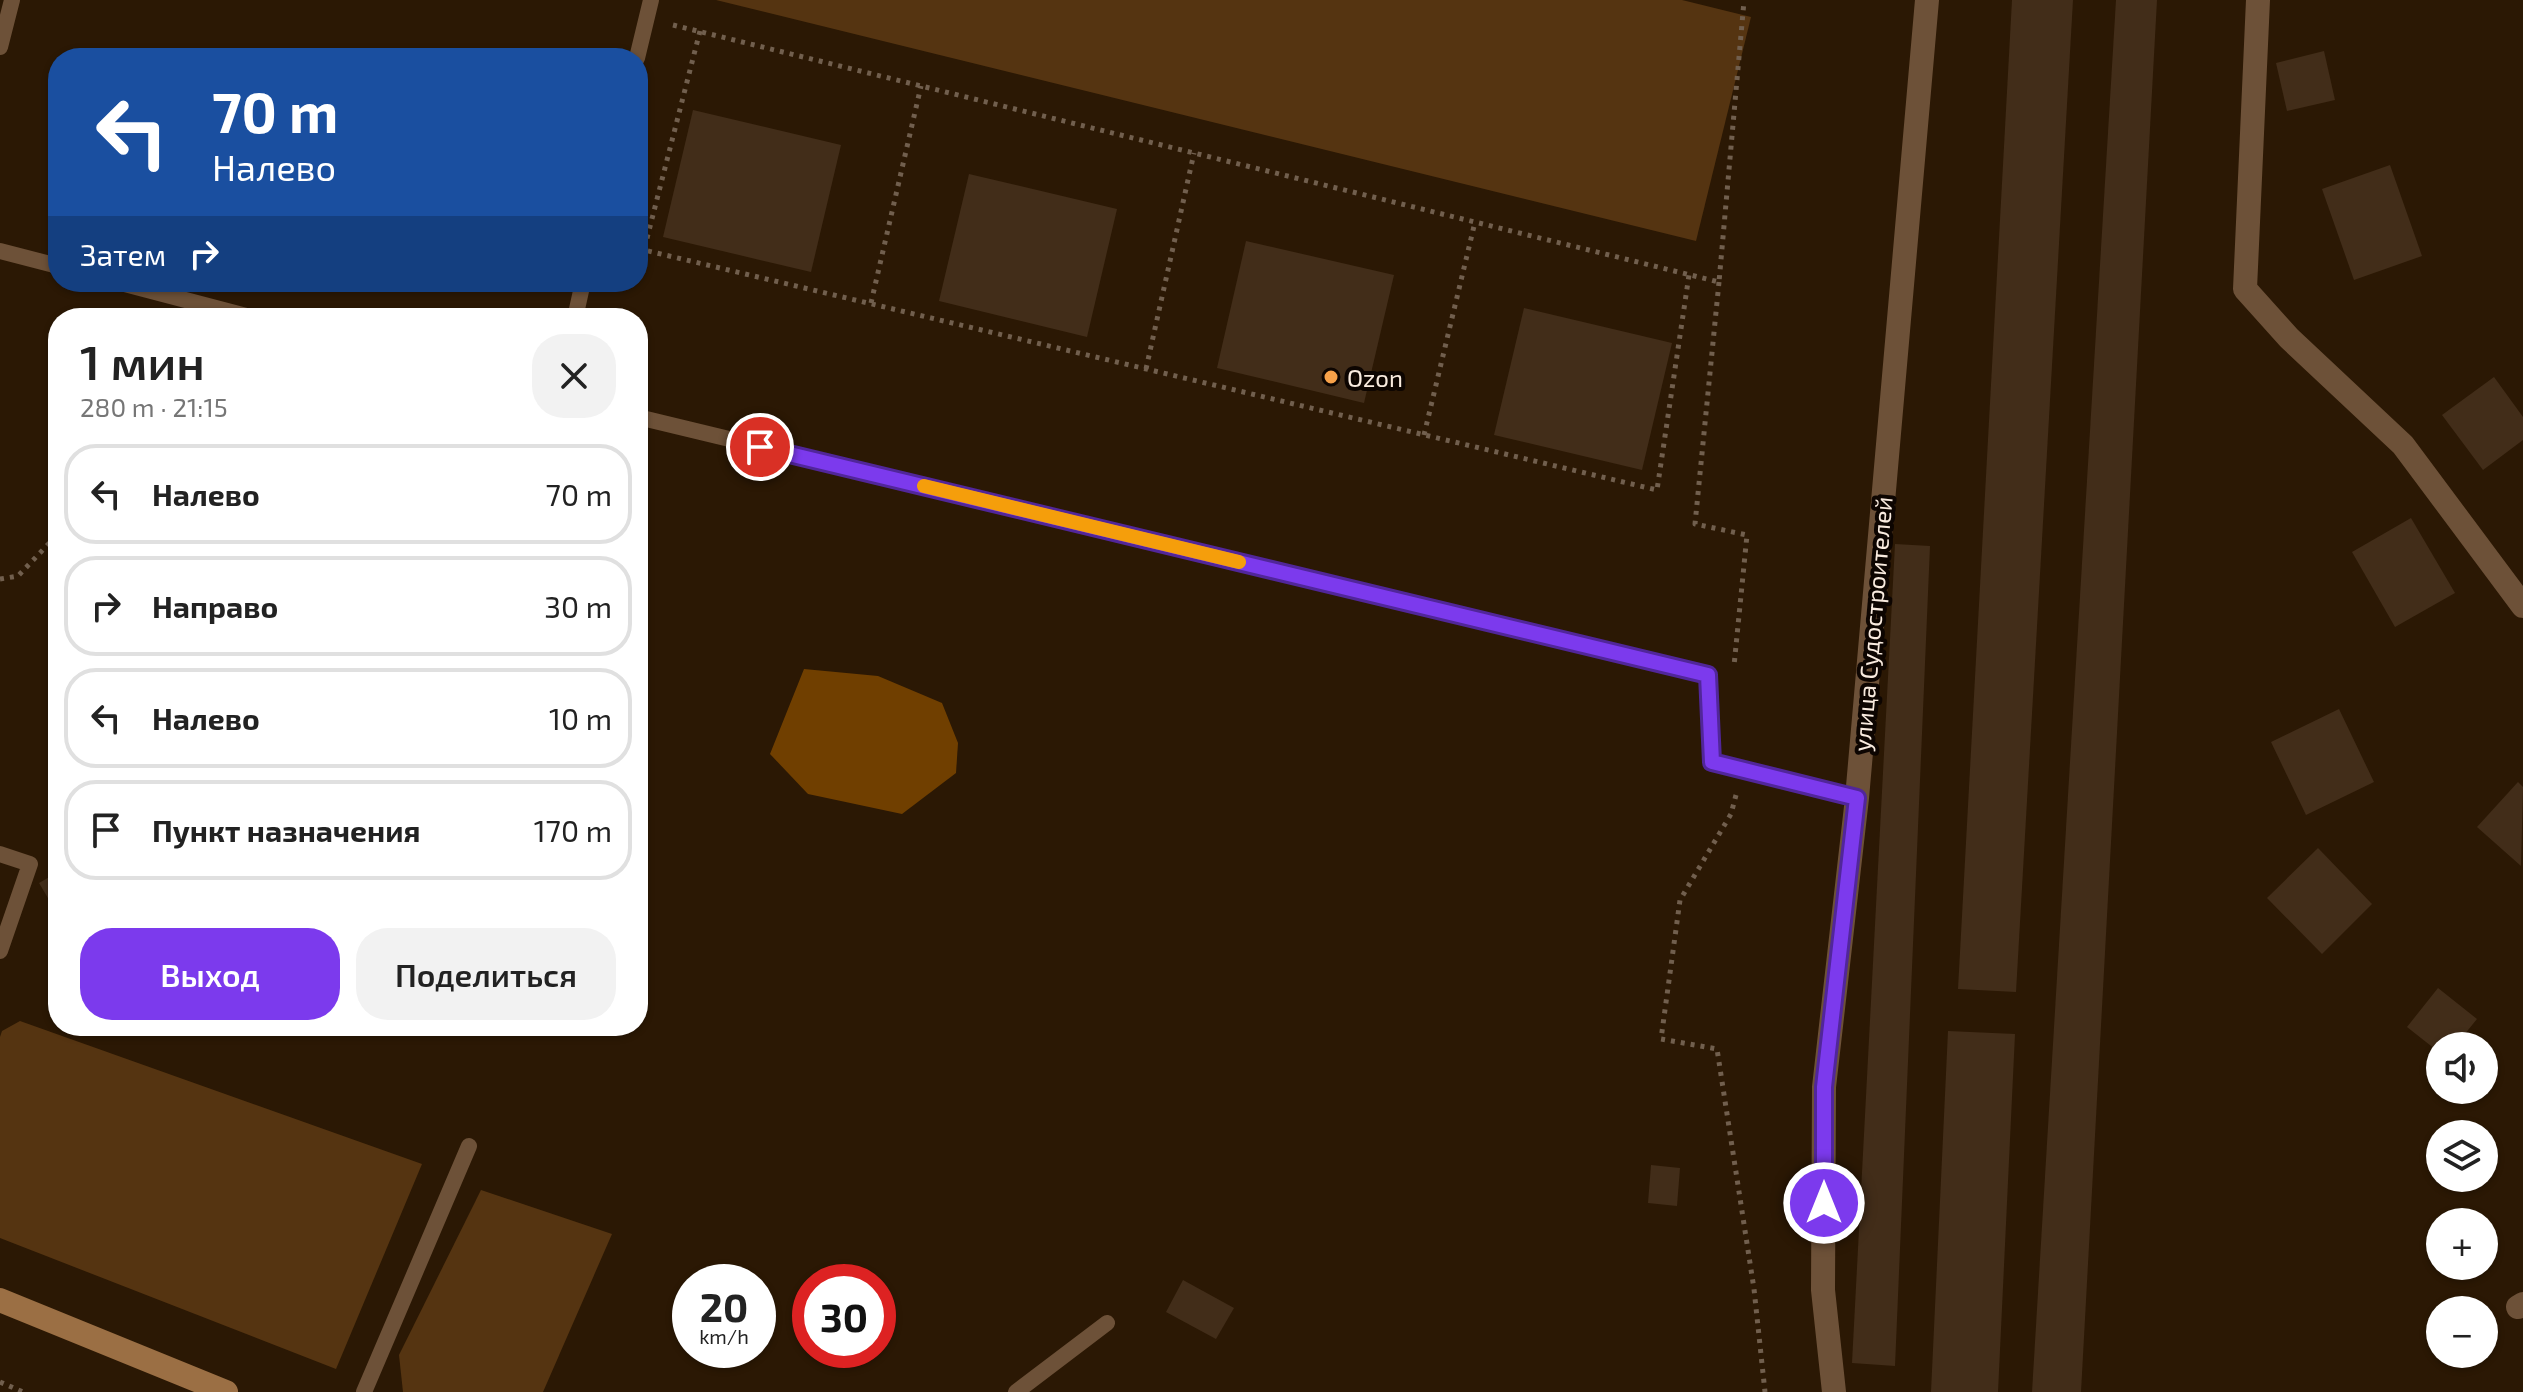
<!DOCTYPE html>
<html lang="ru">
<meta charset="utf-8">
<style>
:root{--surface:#fff;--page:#f2f2f2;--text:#222;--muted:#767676;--line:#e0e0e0;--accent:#7c3aed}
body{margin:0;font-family:"Exo 2",sans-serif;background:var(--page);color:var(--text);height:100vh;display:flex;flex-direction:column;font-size:30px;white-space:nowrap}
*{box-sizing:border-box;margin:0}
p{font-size:26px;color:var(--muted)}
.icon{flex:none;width:44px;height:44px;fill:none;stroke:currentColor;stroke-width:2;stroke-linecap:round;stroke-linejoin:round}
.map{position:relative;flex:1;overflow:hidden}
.drawer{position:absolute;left:48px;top:308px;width:600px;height:728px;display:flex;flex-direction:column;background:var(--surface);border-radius:32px;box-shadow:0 2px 6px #0004}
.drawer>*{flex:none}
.banner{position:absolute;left:48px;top:48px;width:600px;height:244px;border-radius:32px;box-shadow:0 2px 6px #0004;background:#1a4fa0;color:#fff;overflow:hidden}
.buttons{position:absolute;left:2426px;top:1032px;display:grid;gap:16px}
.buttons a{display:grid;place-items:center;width:72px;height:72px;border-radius:50%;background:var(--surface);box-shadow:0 2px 6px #0004;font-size:40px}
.speed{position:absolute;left:672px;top:1264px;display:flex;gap:16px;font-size:40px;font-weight:700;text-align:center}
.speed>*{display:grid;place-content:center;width:104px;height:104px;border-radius:50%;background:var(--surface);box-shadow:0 2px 6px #0004;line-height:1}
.speed small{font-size:20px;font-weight:400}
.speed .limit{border:12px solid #d22;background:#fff;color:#111}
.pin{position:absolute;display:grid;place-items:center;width:68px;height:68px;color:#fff;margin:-34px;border:4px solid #fff;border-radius:50%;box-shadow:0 2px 8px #0007}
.me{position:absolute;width:88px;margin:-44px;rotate:0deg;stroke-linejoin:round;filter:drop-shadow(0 0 6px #0008)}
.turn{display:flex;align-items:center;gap:28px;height:168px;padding:0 32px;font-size:36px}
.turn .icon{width:104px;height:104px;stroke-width:2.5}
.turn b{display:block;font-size:56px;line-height:68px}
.then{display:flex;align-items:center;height:76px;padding:0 32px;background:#0003;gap:16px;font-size:30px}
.round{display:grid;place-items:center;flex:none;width:84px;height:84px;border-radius:32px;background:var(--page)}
.headline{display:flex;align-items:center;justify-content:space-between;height:136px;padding:0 32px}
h1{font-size:48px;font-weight:600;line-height:60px}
.button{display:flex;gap:16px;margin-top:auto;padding:16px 32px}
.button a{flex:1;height:92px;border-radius:32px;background:var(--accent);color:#fff;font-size:32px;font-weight:600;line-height:92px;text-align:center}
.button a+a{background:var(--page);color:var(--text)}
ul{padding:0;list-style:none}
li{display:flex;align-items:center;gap:24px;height:100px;margin:0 16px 12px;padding:0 16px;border:4px solid var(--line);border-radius:32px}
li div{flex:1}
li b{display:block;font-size:30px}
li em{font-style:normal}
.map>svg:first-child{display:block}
.green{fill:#553411}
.water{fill:#703f00}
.building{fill:#422d19}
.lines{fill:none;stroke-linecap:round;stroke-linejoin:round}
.path{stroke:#715f4e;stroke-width:5;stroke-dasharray:4 6;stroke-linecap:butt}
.lane{stroke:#6d5138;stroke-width:16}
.street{stroke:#6d5138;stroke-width:24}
.secondary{stroke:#9b6f44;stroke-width:24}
.route-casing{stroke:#51269a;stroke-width:20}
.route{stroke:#7c3aed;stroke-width:14}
.slow{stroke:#f59e0b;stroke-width:14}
.poi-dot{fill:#f7a149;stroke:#0d0501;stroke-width:3}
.labels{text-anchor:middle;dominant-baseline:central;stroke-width:8;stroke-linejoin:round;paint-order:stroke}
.poi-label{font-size:24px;fill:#f9ebdf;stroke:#0d0501;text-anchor:start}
.street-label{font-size:24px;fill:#f9ebdf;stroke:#0d0501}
</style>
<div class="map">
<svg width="2523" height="1392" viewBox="0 0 2523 1392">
<rect width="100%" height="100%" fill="#2b1804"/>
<!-- green -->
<g class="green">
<polygon points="716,0 1682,0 1751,17 1696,241"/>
<polygon points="20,1021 422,1164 336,1369 0,1238 0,1037 2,1031"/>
<polygon points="481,1190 612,1234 543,1392 403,1392 399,1355"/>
</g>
<!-- water -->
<polygon class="water" points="804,669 878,676 942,703 958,743 956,773 902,814 808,794 770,754"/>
<!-- building -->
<g class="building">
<polygon points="2012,0 2073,0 2016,992 1958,989"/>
<polygon points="2116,0 2157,0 2081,1392 2032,1392"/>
<polygon points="2324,51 2335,100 2287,111 2276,63"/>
<polygon points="693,110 841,145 811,272 663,237"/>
<polygon points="2390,165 2422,256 2354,280 2322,189"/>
<polygon points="969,174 1117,209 1087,337 939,301"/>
<polygon points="1246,241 1394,275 1364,403 1217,368"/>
<polygon points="1524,308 1672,343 1642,470 1494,435"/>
<polygon points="2494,377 2523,417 2523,440 2483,470 2442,415"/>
<polygon points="2411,518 2455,593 2395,627 2352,552"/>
<polygon points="1895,544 1930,546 1895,1366 1852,1363"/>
<polygon points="2339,709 2374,782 2306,815 2271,742"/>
<polygon points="2518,782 2523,787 2521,866 2477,827"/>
<polygon points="2318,848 2372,904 2322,954 2267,898"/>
<polygon points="58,872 58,915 39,883"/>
<polygon points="2438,988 2477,1019 2455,1046 2440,1046 2440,1053 2407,1027"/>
<polygon points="1948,1031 2015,1034 1998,1392 1931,1392"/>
<polygon points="1651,1165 1680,1168 1677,1206 1648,1203"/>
<polygon points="1183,1280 1234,1308 1216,1339 1166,1312"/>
</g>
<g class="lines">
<!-- path -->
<g class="path">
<polyline points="673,25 1719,282 1744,1"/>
<polyline points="700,31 644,250 1657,490 1689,275"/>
<polyline points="1719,282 1695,524 1747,535 1734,666"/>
<polyline points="871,303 921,86"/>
<polyline points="1146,369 1194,153"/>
<polyline points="1424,435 1475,222"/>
<polyline points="0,579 18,576 58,534"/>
<polyline points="1736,795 1731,814 1680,900 1661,1039 1717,1049 1754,1289 1765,1392"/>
<polyline points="0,1382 23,1392"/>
</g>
<!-- lane -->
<g class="lane">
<polyline points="0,47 12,0"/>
<polyline points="637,58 651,0"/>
<polyline points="0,251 58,266"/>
<polyline points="117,282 254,318"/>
<polyline points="575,318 583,282"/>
<polyline points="638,417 1708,675 1712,762 1857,798"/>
<polyline points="0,854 30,864 0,951"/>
<polyline points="364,1392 469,1146"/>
<polyline points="1016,1392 1107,1323"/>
</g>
<!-- street -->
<g class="street">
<polyline points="2258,0 2245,289 2289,338 2403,445 2523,606"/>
<polyline points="2518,1307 2523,1304"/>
<polyline points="1834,1392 1823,1290 1824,1087 1857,798 1927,0"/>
</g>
<!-- secondary -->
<polyline class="secondary" points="0,1300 226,1392"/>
</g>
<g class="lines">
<!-- route casing -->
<g class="route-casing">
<polyline id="route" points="760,447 1708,675 1712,762 1857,798 1824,1087 1824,1203"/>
</g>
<!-- route -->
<use href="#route" class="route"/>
<!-- slow -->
<polyline class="slow" points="924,486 1239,562"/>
</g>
<!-- markers -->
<circle class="poi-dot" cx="1331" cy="377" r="8"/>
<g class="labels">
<!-- poi labels -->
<g class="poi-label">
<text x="1347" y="377">Ozon</text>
</g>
<!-- street labels -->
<g class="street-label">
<text transform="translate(1872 624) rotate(-85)">улица Судостроителей</text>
</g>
</g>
</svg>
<div class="buttons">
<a><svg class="icon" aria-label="sound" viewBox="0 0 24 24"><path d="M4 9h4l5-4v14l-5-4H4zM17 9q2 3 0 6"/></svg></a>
<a><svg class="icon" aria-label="layers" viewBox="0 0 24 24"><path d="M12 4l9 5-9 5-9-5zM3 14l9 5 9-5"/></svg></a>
<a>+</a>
<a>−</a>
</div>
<div class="speed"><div>20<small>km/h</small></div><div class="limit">30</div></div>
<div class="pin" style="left:760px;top:447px;background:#d93025"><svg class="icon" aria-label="arrive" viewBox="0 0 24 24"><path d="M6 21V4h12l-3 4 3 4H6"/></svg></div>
<svg class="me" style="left:1824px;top:1203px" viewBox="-20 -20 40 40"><circle r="17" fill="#7c3aed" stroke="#fff" stroke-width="3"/><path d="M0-11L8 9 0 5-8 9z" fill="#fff"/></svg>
<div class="banner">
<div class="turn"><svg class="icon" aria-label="left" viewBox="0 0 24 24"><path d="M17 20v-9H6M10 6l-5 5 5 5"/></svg><div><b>70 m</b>Налево</div></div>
<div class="then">Затем<svg class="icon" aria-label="right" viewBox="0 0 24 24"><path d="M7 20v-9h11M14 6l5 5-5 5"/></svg></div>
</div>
<section class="drawer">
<div class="headline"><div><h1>1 мин</h1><p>280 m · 21:15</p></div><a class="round"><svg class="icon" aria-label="close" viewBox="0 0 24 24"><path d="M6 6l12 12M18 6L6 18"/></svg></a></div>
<ul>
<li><svg class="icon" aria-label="left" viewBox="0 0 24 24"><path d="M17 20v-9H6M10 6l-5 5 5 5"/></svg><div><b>Налево</b></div><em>70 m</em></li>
<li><svg class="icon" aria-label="right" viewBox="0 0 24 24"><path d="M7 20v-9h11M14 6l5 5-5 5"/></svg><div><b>Направо</b></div><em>30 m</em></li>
<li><svg class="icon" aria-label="left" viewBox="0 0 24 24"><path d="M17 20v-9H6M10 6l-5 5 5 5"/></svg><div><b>Налево</b></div><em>10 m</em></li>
<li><svg class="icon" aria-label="arrive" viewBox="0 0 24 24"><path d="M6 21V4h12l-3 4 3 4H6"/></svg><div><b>Пункт назначения</b></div><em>170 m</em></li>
</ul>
<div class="button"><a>Выход</a><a>Поделиться</a></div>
</section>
</div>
